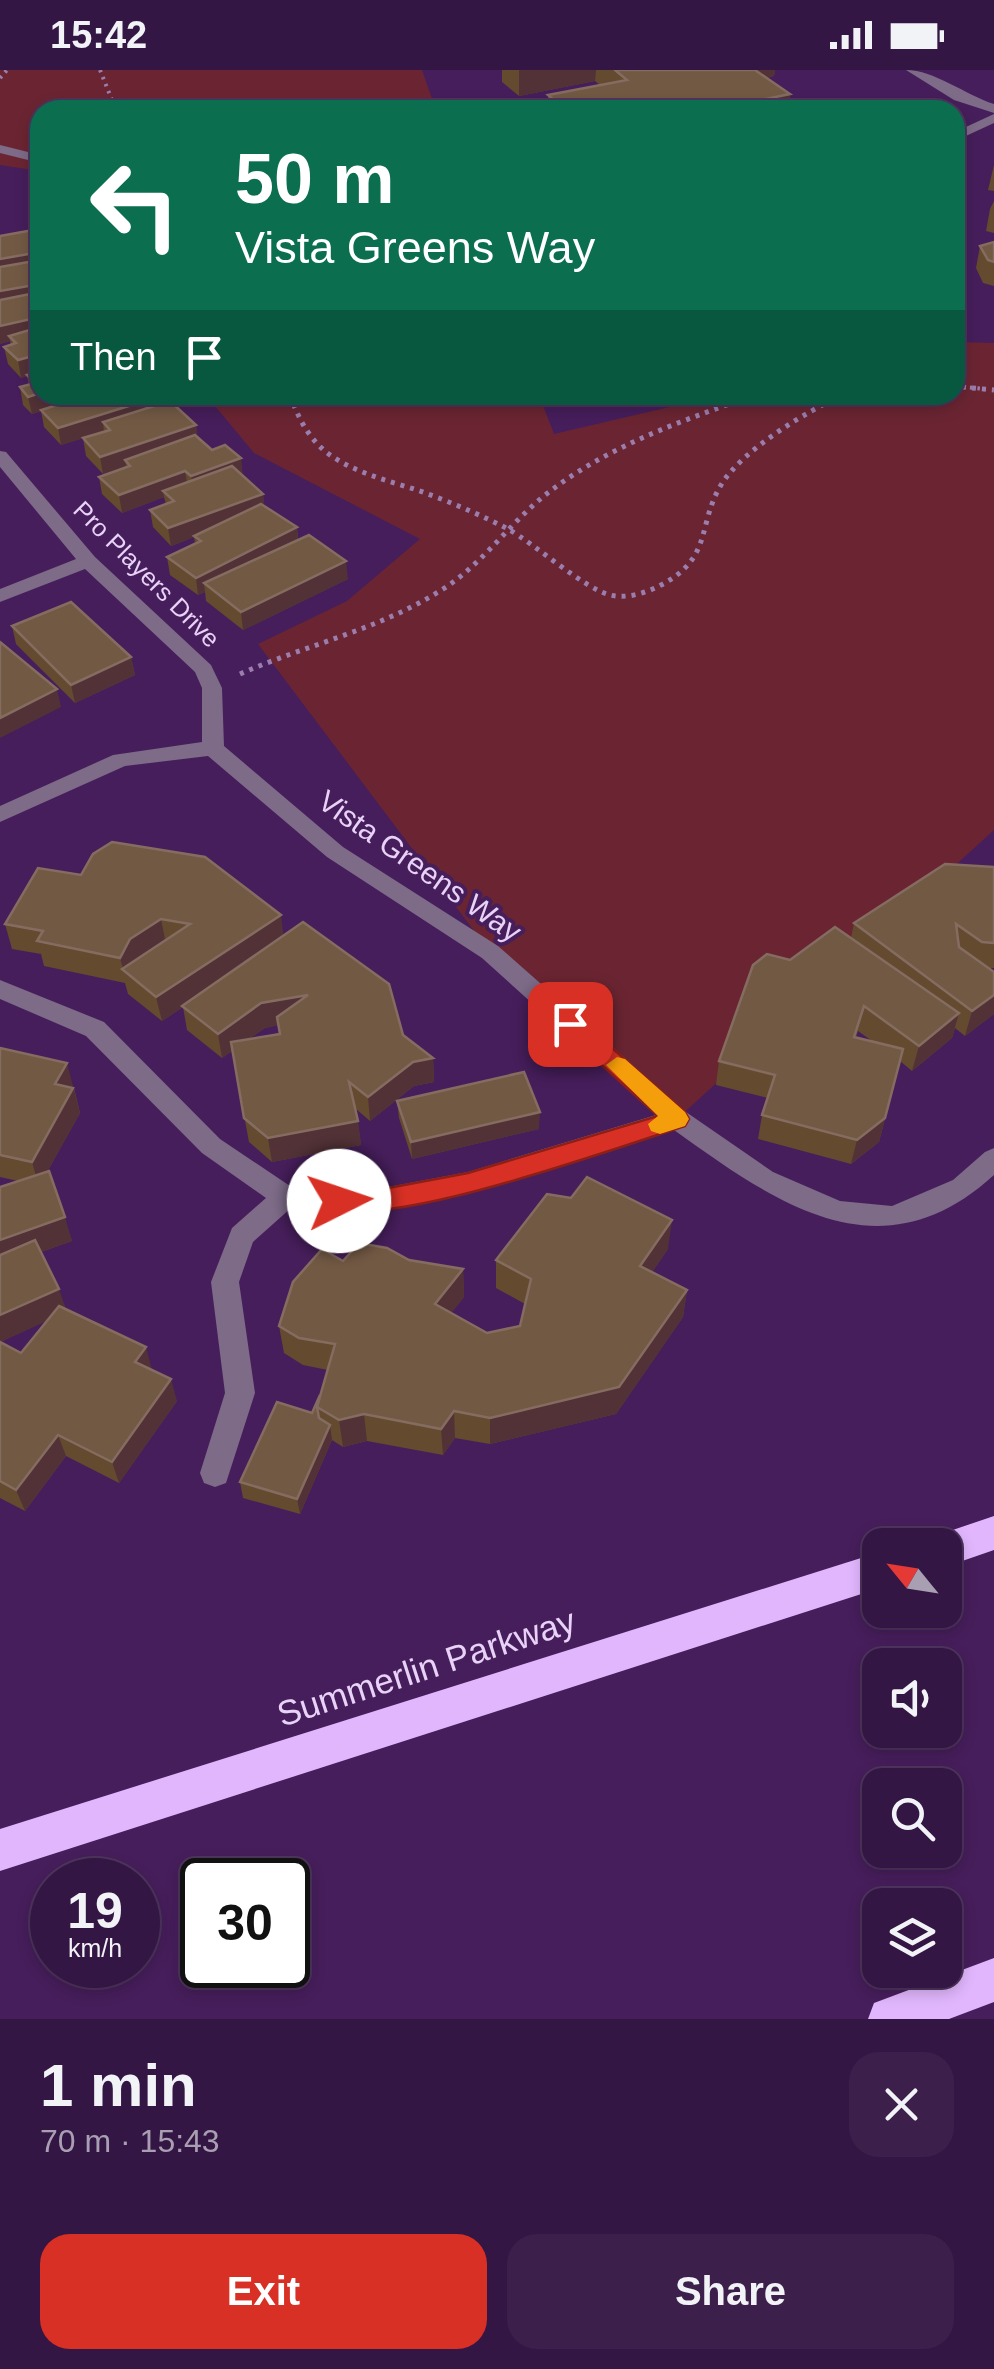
<!DOCTYPE html>
<meta charset="utf-8">
<style>
:root{--surface:#341644;--page:#3c1f4b;--text:#f1f3f6;--muted:#a99fb2;--line:#4e355d;--accent:#d93025}
body{margin:0;font-family:Helvetica,sans-serif;background:var(--page);color:var(--text);height:100vh;display:flex;flex-direction:column;font-size:38px;white-space:nowrap}
*{box-sizing:border-box;margin:0}
p{font-size:32px;color:var(--muted)}
.icon{flex:none;width:55px;height:55px;fill:none;stroke:currentColor;stroke-width:2;stroke-linecap:round;stroke-linejoin:round}
.map{position:relative;height:1949px;overflow:hidden}
.details{display:flex;flex-direction:column;background:var(--surface);flex:1}
.details>*{flex:none}
.guide{position:absolute;left:30px;top:30px;width:935px;height:305px;border-radius:30px;box-shadow:0 5px 15px #0003,0 0 0 2px var(--line);background:#0b6e4f;color:#fff;overflow:hidden}
.needle{width:65px;rotate:300deg}
.fabs{position:absolute;left:862px;top:1458px;display:grid;gap:20px}
.fabs a{display:grid;place-items:center;width:100px;height:100px;border-radius:20px;background:var(--surface);box-shadow:0 5px 15px #0003,0 0 0 2px var(--line);font-size:50px}
.speed{position:absolute;left:30px;top:1788px;display:flex;gap:20px;font-size:50px;font-weight:700;text-align:center}
.speed>*{display:grid;place-content:center;width:130px;height:130px;border-radius:50%;background:var(--surface);box-shadow:0 5px 15px #0003,0 0 0 2px var(--line);line-height:1}
.speed small{font-size:25px;font-weight:400}
.speed .limit{border:5px solid #111;border-radius:15px;background:#fff;color:#111}
.pin{position:absolute;display:grid;place-items:center;width:85px;height:85px;color:#fff;margin:-42px;border-radius:20px;box-shadow:0 5px 15px #0006}
.me{position:absolute;width:110px;margin:-55px;rotate:86deg;stroke-linejoin:round;filter:drop-shadow(0 0 8px #0008)}
.turn{display:flex;align-items:center;gap:35px;height:210px;padding:0 40px;font-size:45px}
.turn .icon{width:130px;height:130px;stroke-width:2.5}
.turn b{display:block;font-size:70px;line-height:85px}
.then{display:flex;align-items:center;height:95px;padding:0 40px;background:#0003;gap:20px;font-size:38px}
.round{display:grid;place-items:center;flex:none;width:105px;height:105px;border-radius:30px;background:var(--page)}
.head{display:flex;align-items:center;justify-content:space-between;height:170px;padding:0 40px}
h1{font-size:60px;font-weight:700;line-height:75px}
.button{display:flex;gap:20px;margin-top:auto;padding:20px 40px}
.button a{flex:1;height:115px;border-radius:30px;background:var(--accent);color:#fff;font-size:40px;font-weight:700;line-height:115px;text-align:center}
.button a+a{background:var(--page);color:var(--text)}
.status{display:flex;justify-content:space-between;align-items:center;height:70px;padding:0 50px;background:var(--surface);direction:ltr}
.status svg{height:28px;fill:currentColor}
.map>svg:first-child{display:block}
.green{fill:#6b2532}
.lines{fill:none;stroke-linecap:round;stroke-linejoin:round}
.path-far1{stroke:#9c7eae;stroke-width:4;stroke-dasharray:2.5 5;stroke-linecap:butt}
.path{stroke:#9c7eae;stroke-width:5;stroke-dasharray:4 6;stroke-linecap:butt}
.minor{fill:#7d6b88;fill-rule:evenodd}
.highway{fill:#e1b6fd;fill-rule:evenodd}
.wall{fill:#644a2e;fill-rule:evenodd}
.shaded-wall{fill:#523237}
.building{fill:#725944;stroke:#856c60;stroke-width:2.5}
.route{fill:#d93025;stroke:#8d1f18;stroke-width:2.5}
.slow{fill:#f59e0b}
.labels{text-anchor:middle;dominant-baseline:central;stroke-width:8;stroke-linejoin:round;paint-order:stroke}
.far-street-label{font-size:25px;fill:#e8d2f7;stroke:#461e5b}
.street-label{font-size:30px;fill:#e8d2f7;stroke:#461e5b}
.near-street-label{font-size:35px;fill:#e8d2f7;stroke:#461e5b}
</style>
<div class="status"><b>15:42</b><svg viewBox="0 0 49 12"><path d="M0 12V9h3v3zM5 12V6h3v6zM10 12V3h3v9zM15 12V0h3v12zM26 1h20v11H26zM47 4h2v5h-2z"/></svg></div>
<div class="map">
<svg width="994" height="1949" viewBox="0 0 994 1949">
<rect width="100%" height="100%" fill="#461e5b"/>
<!-- green -->
<g class="green">
<polygon points="0,0 422,0 436,40 40,40 40,101 0,95"/>
<polygon points="955,272 994,273 994,760 677,1049 490,882 258,574 347,531 420,469 254,383 206,325 539,325 554,364 721,325 955,325"/>
</g>
<g class="lines">
<!-- path-far1 -->
<g class="path-far1">
<polyline points="100,0 116,40"/>
<polyline points="0,8 7,0"/>
<polyline points="955,316 986,319"/>
</g>
<!-- path -->
<g class="path">
<polyline points="962,317 994,320"/>
<path d="M290,325C298,347 307,366 326,382C352,402 386,410 417,420C448,431 479,444 508,459C536,475 585,519 610,525C627,529 646,523 661,515C713,488 697,455 721,415C742,380 807,341 843,325"/>
<path d="M240,604C308,574 379,560 443,519C484,493 511,451 549,422C610,375 684,350 755,325"/>
</g>
<!-- minor -->
<g class="minor">
<path d="M906,0C934,0 966,25 994,34V43L954,30Z"/>
<polygon points="994,44 994,53 955,71 955,62"/>
<polygon points="0,75 40,85 40,93 0,83"/>
<path d="M0,381L6,382L95,487L211,595L222,618L224,676L343,777L498,876L686,1042L773,1102L840,1131L892,1136L953,1110L985,1082L994,1078V1105C880,1209 776,1133 674,1060L468,1124L367,1143L291,1138L253,1172L239,1212L255,1323L226,1413L215,1417L204,1413L200,1403L225,1323L211,1212L232,1158L266,1128L202,1083L86,966L0,929V910L104,952L220,1069L290,1116L367,1121L468,1102L656,1045L482,888L327,787L208,686L125,696L0,752V736L113,685L202,672V618L195,602L85,499L0,532V519L76,489L0,397Z"/>
</g>
<!-- highway -->
<g class="highway">
<polygon points="994,1446 994,1480 945,1497 945,1475 928,1475 932,1467"/>
<polygon points="880,1482 880,1518 0,1801 0,1759"/>
<polygon points="994,1888 994,1932 949,1949 868,1949 874,1933"/>
</g>
</g>
<!-- wall -->
<g class="wall">
<polygon points="502,0 775,0 774,6 766,8 790,24 788,40 548,40 548,25 600,15 595,11 519,26 502,12"/>
<polygon points="994,95 994,121 988,120"/>
<polygon points="994,131 994,163 986,161 990,139"/>
<polygon points="0,166 40,325 163,325 165,333 196,355 197,367 263,424 264,435 297,457 298,470 348,509 243,560 206,531 205,522 198,525 170,505 167,487 195,473 194,467 171,476 153,457 150,440 166,434 164,427 122,443 102,424 99,407 126,396 103,404 86,386 83,368 61,375 44,357 41,341 32,344 23,335 20,317 29,315 27,306 21,308 8,294 4,277 11,275 10,271 0,274"/>
<polygon points="994,172 994,216 983,213 976,198 980,176"/>
<polygon points="12,556 131,587 135,605 75,633 16,574"/>
<path d="M994,797V898H988L994,902V944L965,966L955,958L952,968L912,1001L900,991L879,1072L851,1094L758,1069L762,1045L768,1028L716,1015L719,991L790,890L851,868L854,853ZM858,961L872,971L856,967Z"/>
<path d="M38,798L284,865L403,965L433,988L434,1012L414,1016L370,1051L356,1039L361,1075L272,1092L249,1072L232,981L222,988L187,960L183,937L162,951L128,924L125,913L44,896L41,884L12,879L5,854ZM278,955L279,964L249,969L265,958Z"/>
<path d="M0,978L74,1018L80,1043L47,1102L72,1171L41,1182L66,1239L152,1300L177,1331L119,1413L66,1386L25,1441L0,1428V1117L18,1111L0,1107ZM46,1251L21,1283L0,1272Z"/>
<polygon points="397,1031 539,1059 412,1089 399,1048"/>
<polygon points="668,1179 652,1202 687,1220 683,1247 616,1344 490,1374 455,1368 443,1385 367,1371 343,1377 332,1370 300,1444 243,1428 240,1412 312,1343 320,1325 328,1300 303,1295 284,1283 279,1256 343,1191 409,1190 463,1199 464,1227 451,1243 487,1263 520,1256 525,1234 496,1218 496,1190"/>
</g>
<!-- shaded-wall -->
<g class="shaded-wall">
<polygon points="519,0 596,0 595,11 519,26"/>
<polygon points="737,0 775,0 774,6 736,14"/>
<polygon points="790,24 788,40 712,40"/>
<polygon points="40,182 40,199 0,206 0,189"/>
<polygon points="40,214 40,231 0,239 0,221"/>
<polygon points="40,247 40,265 9,266 10,271 0,274 0,256"/>
<polygon points="40,284 40,302 21,308 18,290"/>
<polygon points="40,323 40,325 68,325 69,332 32,344 28,327"/>
<polygon points="164,325 166,343 103,352 104,362 61,375 58,358"/>
<polygon points="196,355 198,372 125,390 126,396 103,404 100,387"/>
<polygon points="241,388 243,406 194,424 191,406"/>
<polygon points="185,401 188,418 163,421 164,427 122,443 119,425"/>
<polygon points="263,424 265,441 171,476 168,458"/>
<polygon points="297,457 298,474 204,513 205,522 198,525 196,508"/>
<polygon points="346,491 348,509 243,560 241,542"/>
<polygon points="131,587 135,605 75,633 71,615"/>
<polygon points="57,619 61,637 0,668 0,648"/>
<polygon points="281,845 284,869 162,951 156,927"/>
<polygon points="161,849 166,874 123,899 120,888 130,869"/>
<polygon points="308,925 311,949 265,958 222,988 218,964 261,933"/>
<polygon points="994,925 994,944 965,966 972,941"/>
<polygon points="959,943 952,968 912,1001 919,976"/>
<polygon points="433,988 434,1012 414,1016 370,1051 368,1027 413,992"/>
<polygon points="67,993 80,1043 39,1116 32,1092 55,1014"/>
<polygon points="540,1042 539,1059 412,1089 411,1072"/>
<polygon points="885,1048 879,1072 851,1094 857,1070"/>
<polygon points="358,1051 361,1075 272,1092 268,1068"/>
<polygon points="65,1147 72,1171 0,1196 0,1170"/>
<polygon points="672,1150 668,1179 637,1224 640,1196"/>
<polygon points="463,1199 464,1227 436,1262 435,1234"/>
<polygon points="59,1219 67,1242 0,1272 0,1245"/>
<polygon points="687,1220 683,1247 616,1344 490,1374 490,1348"/>
<polygon points="146,1277 152,1300 135,1292"/>
<polygon points="171,1309 177,1331 119,1413 112,1392"/>
<polygon points="454,1341 455,1368 443,1385 441,1359"/>
<polygon points="364,1344 367,1371 343,1377 339,1350"/>
<polygon points="330,1355 332,1370 300,1444 297,1429"/>
<polygon points="58,1365 66,1386 25,1441 16,1420"/>
</g>
<!-- building -->
<g class="building">
<polygon points="615,0 755,0 790,24 712,40 566,40 548,25 627,10"/>
<polygon points="39,159 40,162 40,182 0,189 0,166"/>
<polygon points="994,172 994,192 988,190 980,176"/>
<polygon points="40,190 40,214 0,221 0,197"/>
<polygon points="40,222 40,247 0,256 0,230"/>
<polygon points="40,257 40,284 18,290 4,277 16,273 9,266"/>
<polygon points="40,302 40,323 28,327 20,317 35,313 27,305"/>
<polygon points="69,325 164,325 58,358 41,340 73,330"/>
<polygon points="170,331 196,355 100,387 83,368 110,360 103,352"/>
<polygon points="195,365 212,380 225,375 241,388 191,406 185,401 119,425 99,407 130,396 125,390"/>
<polygon points="232,396 263,424 168,458 150,440 174,431 163,421"/>
<polygon points="261,434 297,457 196,508 167,487 201,471 194,466"/>
<polygon points="309,465 346,491 241,542 204,513"/>
<polygon points="71,532 131,587 71,615 12,556"/>
<polygon points="0,572 57,619 0,648"/>
<polygon points="112,772 205,787 281,845 156,927 122,899 190,854 161,849 130,869 120,888 37,871 43,861 5,854 38,798 81,805 93,784"/>
<polygon points="945,794 994,797 994,873 982,872 956,854 959,877 994,902 994,925 972,941 854,853"/>
<polygon points="303,852 389,914 403,965 433,988 413,992 368,1027 349,1012 358,1051 268,1068 244,1048 231,972 280,964 277,947 308,925 261,933 218,964 182,936"/>
<polygon points="835,857 959,943 919,976 864,936 854,967 903,979 885,1048 857,1070 762,1045 775,1005 719,991 753,895 767,884 790,890"/>
<polygon points="0,978 67,993 55,1014 73,1018 32,1092 0,1085"/>
<polygon points="524,1002 540,1042 411,1072 397,1031"/>
<polygon points="49,1101 65,1147 0,1170 0,1117"/>
<polygon points="587,1107 672,1150 640,1196 687,1220 619,1317 490,1348 454,1341 441,1359 364,1344 339,1350 317,1337 335,1274 299,1268 279,1256 293,1212 322,1179 343,1191 359,1173 387,1178 409,1190 463,1199 435,1234 487,1263 520,1256 531,1209 496,1190 547,1124 571,1128"/>
<polygon points="35,1170 59,1219 0,1245 0,1185"/>
<polygon points="59,1236 146,1277 135,1292 171,1309 112,1392 58,1365 16,1420 0,1411 0,1272 21,1283"/>
<polygon points="320,1325 317,1337 319,1348 330,1355 297,1429 240,1412 277,1332 312,1343"/>
</g>
<!-- route -->
<path class="route" d="M570,945L578,948L685,1042L689,1049L685,1056C616,1078 392,1159 330,1138L327,1131L330,1124L367,1122L468,1103L658,1046L562,959L559,954L562,948Z"/>
<!-- slow -->
<polygon class="slow" points="617,987 625,989 685,1042 689,1049 685,1056 660,1064 651,1061 648,1054 658,1046 606,995"/>
<g class="labels">
<!-- far-street labels -->
<g class="far-street-label">
<text transform="translate(147 504) rotate(45)">Pro Players Drive</text>
</g>
<!-- street labels -->
<g class="street-label">
<text transform="translate(420 796) rotate(35)">Vista Greens Way</text>
</g>
<!-- near-street labels -->
<g class="near-street-label">
<text transform="translate(426 1597) rotate(-18)">Summerlin Parkway</text>
</g>
</g>
</svg>
<div class="fabs">
<a><svg class="needle" viewBox="-14 -14 28 28"><path d="M0-13l5 13h-10z" fill="#e53935"/><path d="M0 13l5-13h-10z" fill="#a99fb2"/></svg></a>
<a><svg class="icon" aria-label="sound" viewBox="0 0 24 24"><path d="M4 9h4l5-4v14l-5-4H4zM17 9q2 3 0 6"/></svg></a>
<a><svg class="icon" aria-label="search" viewBox="0 0 24 24"><circle cx="10" cy="10" r="6"/><path d="M15 15l6 6"/></svg></a>
<a><svg class="icon" aria-label="layers" viewBox="0 0 24 24"><path d="M12 4l9 5-9 5-9-5zM3 14l9 5 9-5"/></svg></a>
</div>
<div class="speed"><div>19<small>km/h</small></div><div class="limit">30</div></div>
<div class="pin" style="left:570px;top:954px;background:#d93025"><svg class="icon" aria-label="arrive" viewBox="0 0 24 24"><path d="M6 21V4h12l-3 4 3 4H6"/></svg></div>
<svg class="me" style="left:339px;top:1131px" viewBox="-20 -20 40 40"><circle r="19" fill="#fff"/><path d="M0-13L10 11 0 6-10 11z" fill="#d93025"/></svg>
<div class="guide">
<div class="turn"><svg class="icon" aria-label="left" viewBox="0 0 24 24"><path d="M17 20v-9H6M10 6l-5 5 5 5"/></svg><div><b>50 m</b>Vista Greens Way</div></div>
<div class="then">Then<svg class="icon" aria-label="arrive" viewBox="0 0 24 24"><path d="M6 21V4h12l-3 4 3 4H6"/></svg></div>
</div>
</div>
<section class="details">
<div class="head"><div><h1>1 min</h1><p>70 m · 15:43</p></div><a class="round"><svg class="icon" aria-label="close" viewBox="0 0 24 24"><path d="M6 6l12 12M18 6L6 18"/></svg></a></div>
<div class="button"><a>Exit</a><a>Share</a></div>
</section>
